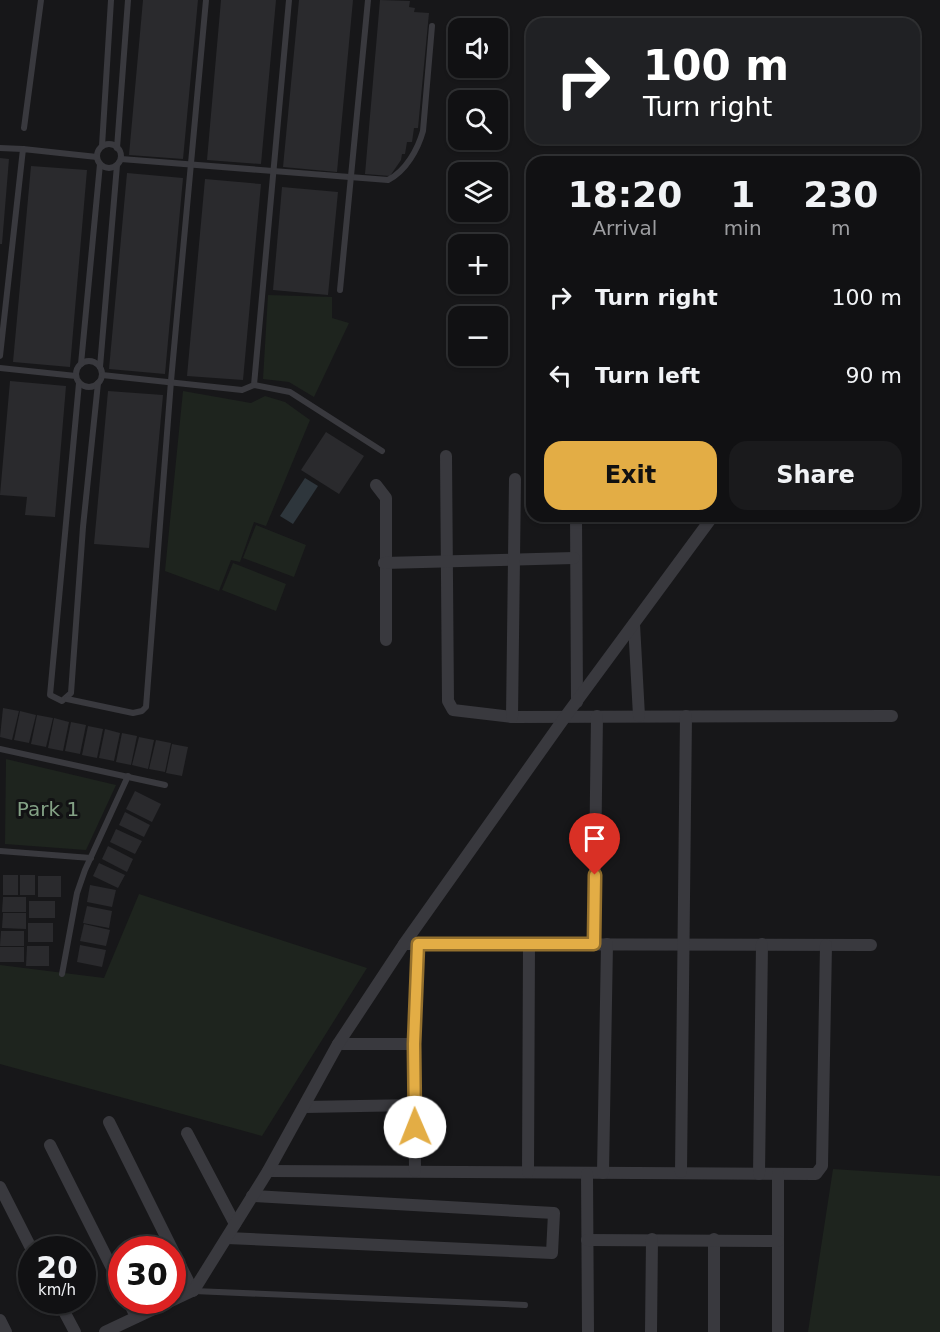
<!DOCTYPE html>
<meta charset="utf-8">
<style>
:root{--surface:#111113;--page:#1a1a1c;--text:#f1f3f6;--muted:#9c9da0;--line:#303133;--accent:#e3ad45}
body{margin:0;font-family:"DejaVu Sans",sans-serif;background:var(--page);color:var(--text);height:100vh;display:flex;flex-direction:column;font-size:22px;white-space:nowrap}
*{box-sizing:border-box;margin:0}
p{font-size:20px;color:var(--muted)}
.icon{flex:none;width:33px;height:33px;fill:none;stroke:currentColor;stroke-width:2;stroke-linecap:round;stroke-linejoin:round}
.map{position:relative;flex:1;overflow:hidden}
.side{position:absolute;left:526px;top:156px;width:394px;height:366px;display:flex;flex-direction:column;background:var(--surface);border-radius:18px;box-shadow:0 2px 4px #0004,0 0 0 2px var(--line)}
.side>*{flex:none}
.guide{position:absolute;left:526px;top:18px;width:394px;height:126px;border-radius:18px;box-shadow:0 2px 4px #0004,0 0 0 2px var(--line);background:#202124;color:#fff;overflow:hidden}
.tools{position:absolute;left:448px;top:18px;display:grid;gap:12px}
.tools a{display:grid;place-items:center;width:60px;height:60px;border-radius:12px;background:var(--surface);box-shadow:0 2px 4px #0004,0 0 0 2px var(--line);font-size:30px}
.speed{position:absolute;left:18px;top:1236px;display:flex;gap:12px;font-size:30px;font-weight:700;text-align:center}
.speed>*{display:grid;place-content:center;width:78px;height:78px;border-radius:50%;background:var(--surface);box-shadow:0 2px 4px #0004,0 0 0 2px var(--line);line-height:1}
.speed small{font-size:15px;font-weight:400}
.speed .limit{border:9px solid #d22;background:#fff;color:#111}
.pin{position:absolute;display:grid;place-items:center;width:51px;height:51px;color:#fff;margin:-62px -26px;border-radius:50% 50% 50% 0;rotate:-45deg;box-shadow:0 0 6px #0007}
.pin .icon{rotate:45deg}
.me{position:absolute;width:66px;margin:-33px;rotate:359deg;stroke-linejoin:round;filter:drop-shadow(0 0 4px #0008)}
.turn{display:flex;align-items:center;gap:21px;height:126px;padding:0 18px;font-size:27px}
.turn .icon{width:78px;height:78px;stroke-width:2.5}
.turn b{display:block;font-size:42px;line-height:51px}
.eta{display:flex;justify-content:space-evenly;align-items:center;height:102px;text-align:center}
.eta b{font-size:36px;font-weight:600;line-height:42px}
.button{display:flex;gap:12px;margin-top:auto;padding:12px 18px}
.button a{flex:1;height:69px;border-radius:18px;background:var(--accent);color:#111;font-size:24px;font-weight:600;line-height:69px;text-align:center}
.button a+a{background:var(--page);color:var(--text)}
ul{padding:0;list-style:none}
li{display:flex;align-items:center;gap:18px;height:78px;padding:0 18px}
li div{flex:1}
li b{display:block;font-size:22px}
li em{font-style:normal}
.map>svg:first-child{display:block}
.green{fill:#1e241e}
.water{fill:#2e363c}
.building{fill:#2a2a2d}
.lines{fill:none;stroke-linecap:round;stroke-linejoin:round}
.lane{stroke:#39393e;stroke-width:6}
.street{stroke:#39393e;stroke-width:12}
.route-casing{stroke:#94702d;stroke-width:15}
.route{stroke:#e3ad45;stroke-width:10}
.labels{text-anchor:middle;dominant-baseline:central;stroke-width:6;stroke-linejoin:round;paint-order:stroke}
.park-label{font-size:20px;fill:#83a185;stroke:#121214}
</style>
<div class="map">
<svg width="940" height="1332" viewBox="0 0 940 1332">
<rect width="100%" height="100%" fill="#171719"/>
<!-- green -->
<g class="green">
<polygon points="268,295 332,297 332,318 349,323 314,397 289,382 263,379"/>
<polygon points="183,391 251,403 265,396 285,402 310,420 266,526 254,522 240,562 231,560 219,591 165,571"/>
<polygon points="256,525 306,545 294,577 243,558"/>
<polygon points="233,563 286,584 276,611 222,590"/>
<polygon points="6,759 116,785 86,850 5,844"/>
<polygon points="139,894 367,968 262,1136 0,1064 0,965 104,978"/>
<polygon points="833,1169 940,1176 940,1332 808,1332"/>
</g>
<!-- water -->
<polygon class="water" points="305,478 318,486 293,524 280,516"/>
<!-- building -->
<g class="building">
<polygon points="143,0 198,0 183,159 129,155"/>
<polygon points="221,0 276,0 261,164 207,160"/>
<polygon points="299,0 353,0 337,172 283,167"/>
<polygon points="380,0 410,1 409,7 415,8 414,12 429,13 418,128 414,128 412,142 407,142 405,154 402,154 401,160 390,176 365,174"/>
<polygon points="0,158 9,159 2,244 0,244"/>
<polygon points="31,166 87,170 70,367 13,362"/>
<polygon points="127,173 183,178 165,374 109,369"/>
<polygon points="205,179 261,184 243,380 187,376"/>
<polygon points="282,187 338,192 328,295 273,290"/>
<polygon points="10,381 66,386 55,517 25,515 27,497 0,495"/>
<polygon points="108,391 163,395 149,548 94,544"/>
<polygon points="326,432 364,456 339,494 301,470"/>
<polygon points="3,708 19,711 12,740 0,737"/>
<polygon points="20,711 36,715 29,743 14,740"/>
<polygon points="37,715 53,718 46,747 31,744"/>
<polygon points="54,718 69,722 63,751 48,748"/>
<polygon points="71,722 86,725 80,754 65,751"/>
<polygon points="88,726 103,729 97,758 82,755"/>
<polygon points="105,729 120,733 114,761 99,758"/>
<polygon points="122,733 137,736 131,765 116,762"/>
<polygon points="139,737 154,740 148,769 132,765"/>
<polygon points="156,740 171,743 165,772 149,769"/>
<polygon points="172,744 188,747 182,776 166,773"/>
<polygon points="135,791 161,804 152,822 126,809"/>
<polygon points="125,812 150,825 144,837 119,825"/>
<polygon points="116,829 142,841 135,854 110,842"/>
<polygon points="108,846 133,859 127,872 102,859"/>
<polygon points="99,863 125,875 118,888 93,876"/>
<rect x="3" y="875" width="15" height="20"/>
<rect x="20" y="875" width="15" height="20"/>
<rect x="38" y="876" width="23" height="21"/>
<polygon points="90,885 116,890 112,907 87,902"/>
<polygon points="3,897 26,897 26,912 2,912"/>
<rect x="29" y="901" width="26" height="17"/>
<polygon points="87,906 112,911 109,928 83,923"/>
<polygon points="3,913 26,913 26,929 2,928"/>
<rect x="28" y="923" width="25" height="19"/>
<polygon points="84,924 110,930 106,946 80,941"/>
<polygon points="1,931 24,931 24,946 0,946"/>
<polygon points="80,945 106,950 102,967 77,962"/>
<polygon points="27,946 49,946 49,966 26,966"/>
<rect x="0" y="947" width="24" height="15"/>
</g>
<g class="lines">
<!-- lane -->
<g class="lane">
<polyline points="24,128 41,0"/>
<circle cx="109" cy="156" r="12"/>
<polyline points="102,146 111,0"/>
<polyline points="0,148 23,149"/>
<polyline points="117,148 128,0"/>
<path d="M121,159L388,180C406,171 418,149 423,131L432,26"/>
<polyline points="340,290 368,0"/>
<polyline points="0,356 23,149 97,157"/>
<circle cx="89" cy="374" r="13"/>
<polyline points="81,364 100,164"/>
<polyline points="100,367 117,165"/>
<polyline points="0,368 76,376"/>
<polyline points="102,375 242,390 254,385 289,0"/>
<polyline points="79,383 50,695 62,701 71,693 83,527 98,383"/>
<polyline points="254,385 290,392 382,451"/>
<polyline points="67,699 133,713 142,711 146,707 171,381 206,0"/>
<polyline points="0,749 165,785"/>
<polyline points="0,851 91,858"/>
<polyline points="62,974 77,893 85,870 128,776"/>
<polyline points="194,1291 525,1305"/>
</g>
<!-- street -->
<g class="street">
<polyline points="446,456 448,701 453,710 512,717 892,716"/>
<polyline points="376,485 386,498 386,640"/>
<polyline points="576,516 577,702"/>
<polyline points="384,563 574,558"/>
<polyline points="634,624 639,716"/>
<polyline points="512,717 515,479"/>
<polyline points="404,944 871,945"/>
<polyline points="594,944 597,716"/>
<polyline points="338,1044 414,1044"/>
<polyline points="305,1107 415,1105"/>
<polyline points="109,1122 193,1291"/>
<polyline points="187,1133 235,1224"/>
<polyline points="50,1145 122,1288"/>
<polyline points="268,1171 816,1174 822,1166 826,945"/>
<polyline points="415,1171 414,1044 418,944"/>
<polyline points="528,1172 529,945"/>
<polyline points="681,1172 686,716"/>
<polyline points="603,1173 607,944"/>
<polyline points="587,1174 588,1332"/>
<polyline points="759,1174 762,944"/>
<polyline points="778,1174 778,1332"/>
<polyline points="0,1187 32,1250"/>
<polyline points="227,1238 552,1253 554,1213 252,1196"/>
<polyline points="714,1239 714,1332"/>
<polyline points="587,1240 778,1241"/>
<polyline points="58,1300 75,1332"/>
<polyline points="128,1300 136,1317"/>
<polyline points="0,1320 6,1332"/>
<polyline points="105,1332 194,1290 268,1171 338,1044 404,944 565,717 713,516"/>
<polyline points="651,1332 652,1239"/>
</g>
</g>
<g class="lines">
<!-- route casing -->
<g class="route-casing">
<polyline id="route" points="415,1127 414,1044 418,944 594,944 595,875"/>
</g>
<!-- route -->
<use href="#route" class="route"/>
</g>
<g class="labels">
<!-- park labels -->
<g class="park-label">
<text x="48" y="809">Park 1</text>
</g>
</g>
</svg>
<div class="tools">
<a><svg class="icon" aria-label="sound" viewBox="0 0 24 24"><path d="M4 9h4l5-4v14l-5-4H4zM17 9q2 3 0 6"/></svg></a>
<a><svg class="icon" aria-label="search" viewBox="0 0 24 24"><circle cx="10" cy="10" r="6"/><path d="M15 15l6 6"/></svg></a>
<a><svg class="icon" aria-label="layers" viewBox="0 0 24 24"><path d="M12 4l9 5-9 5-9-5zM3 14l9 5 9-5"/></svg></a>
<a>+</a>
<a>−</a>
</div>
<div class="speed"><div>20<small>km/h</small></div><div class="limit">30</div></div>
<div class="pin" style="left:595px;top:875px;background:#d93025"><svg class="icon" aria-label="arrive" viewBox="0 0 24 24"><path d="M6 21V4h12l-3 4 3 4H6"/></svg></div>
<svg class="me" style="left:415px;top:1127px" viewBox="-20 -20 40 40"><circle r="19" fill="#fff"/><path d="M0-13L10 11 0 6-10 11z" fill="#e3ad45"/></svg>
<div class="guide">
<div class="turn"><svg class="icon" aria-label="right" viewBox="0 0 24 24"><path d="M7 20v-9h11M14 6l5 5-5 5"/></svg><div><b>100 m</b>Turn right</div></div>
</div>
<section class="side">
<div class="eta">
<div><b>18:20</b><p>Arrival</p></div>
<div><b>1</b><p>min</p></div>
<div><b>230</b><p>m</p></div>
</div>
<ul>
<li><svg class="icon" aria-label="right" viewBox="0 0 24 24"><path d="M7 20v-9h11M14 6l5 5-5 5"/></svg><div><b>Turn right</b></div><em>100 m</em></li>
<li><svg class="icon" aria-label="left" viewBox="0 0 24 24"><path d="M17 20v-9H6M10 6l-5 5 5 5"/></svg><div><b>Turn left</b></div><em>90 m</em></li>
</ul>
<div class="button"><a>Exit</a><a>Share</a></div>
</section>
</div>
